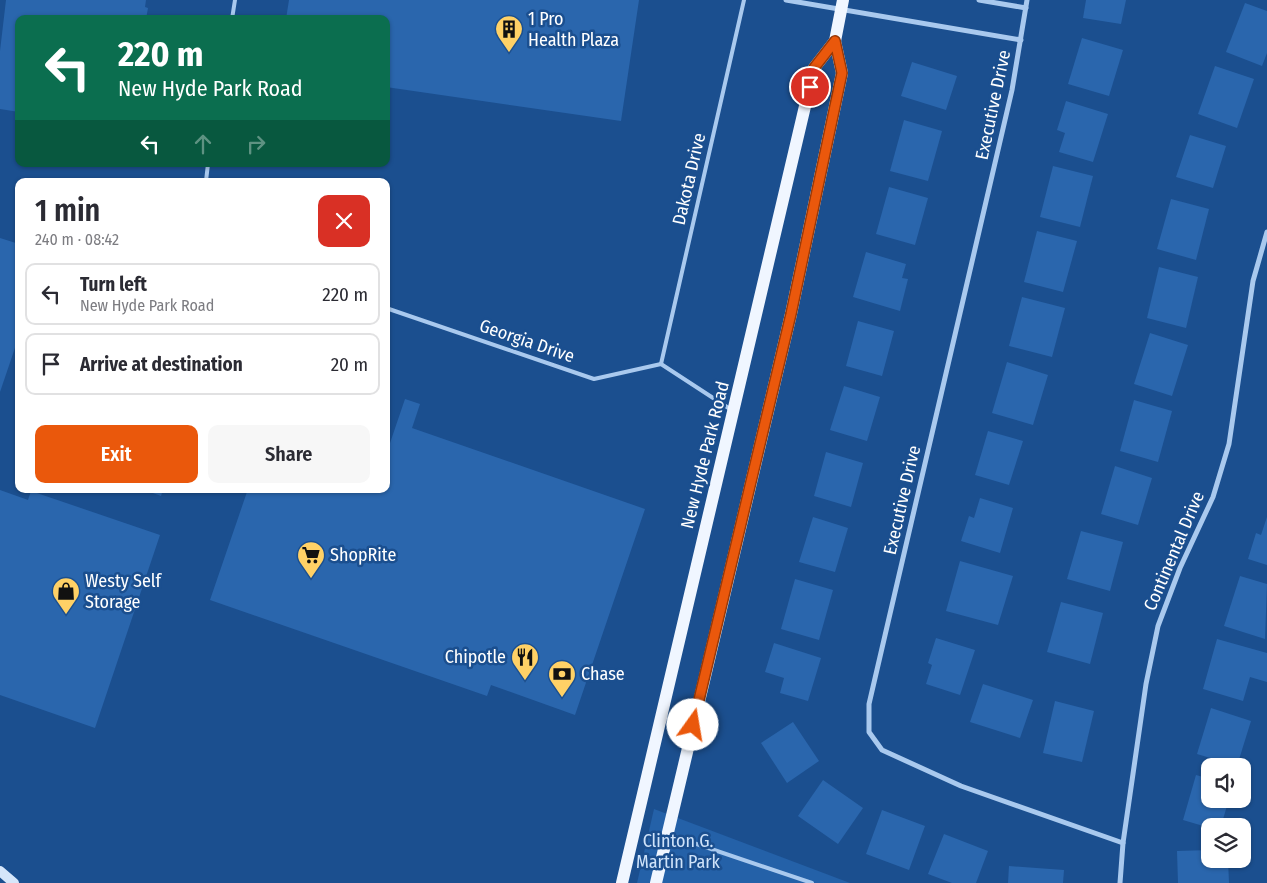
<!DOCTYPE html>
<meta charset="utf-8">
<style>
:root{--surface:#fff;--page:#f7f7f7;--text:#2b2b33;--muted:#7c7c81;--line:#e1e1e2;--accent:#ea580c}
body{margin:0;font-family:"Fira Sans Condensed",sans-serif;background:var(--page);color:var(--text);height:100vh;display:flex;flex-direction:column;font-size:19px;white-space:nowrap}
*{box-sizing:border-box;margin:0}
p{font-size:16px;color:var(--muted)}
.icon{flex:none;width:28px;height:28px;fill:none;stroke:currentColor;stroke-width:2;stroke-linecap:round;stroke-linejoin:round}
.map{position:relative;flex:1;overflow:hidden}
.details{position:absolute;left:15px;top:178px;width:375px;height:315px;display:flex;flex-direction:column;background:var(--surface);border-radius:10px;box-shadow:0 1px 4px #0004}
.details>*{flex:none}
.hud{position:absolute;left:15px;top:15px;width:375px;height:152px;border-radius:10px;box-shadow:0 1px 4px #0004;background:#0b6e4f;color:#fff;overflow:hidden}
.fabs{position:absolute;left:1201px;top:758px;display:grid;gap:10px}
.fabs a{display:grid;place-items:center;width:50px;height:50px;border-radius:10px;background:var(--surface);box-shadow:0 1px 4px #0004;font-size:25px}
.pin{position:absolute;display:grid;place-items:center;width:42px;height:42px;color:#fff;margin:-21px;border:2px solid #fff;border-radius:50%;box-shadow:0 1px 5px #0007}
.me{position:absolute;width:55px;margin:-28px;rotate:13deg;stroke-linejoin:round;filter:drop-shadow(0 0 4px #0008)}
.turn{display:flex;align-items:center;gap:18px;height:105px;padding:0 20px;font-size:22px}
.turn .icon{width:65px;height:65px;stroke-width:2.5}
.turn b{display:block;font-size:35px;line-height:42px}
.lanes{display:flex;align-items:center;height:48px;padding:0 20px;background:#0003;justify-content:center;gap:25px;direction:ltr}
.lanes .off{opacity:.35}
.round{display:grid;place-items:center;flex:none;width:52px;height:52px;border-radius:10px;background:var(--page)}
.summary{display:flex;align-items:center;justify-content:space-between;height:85px;padding:0 20px}
h1{font-size:30px;font-weight:600;line-height:38px}
.primary-button{display:flex;gap:10px;margin-top:auto;padding:10px 20px}
.primary-button a{flex:1;height:58px;border-radius:10px;background:var(--accent);color:#fff;font-size:20px;font-weight:600;line-height:58px;text-align:center}
.primary-button a+a{background:var(--page);color:var(--text)}
ul{padding:0;list-style:none}
li{display:flex;align-items:center;gap:15px;height:62px;margin:0 10px 8px;padding:0 10px;border:2px solid var(--line);border-radius:10px}
li div{flex:1}
li b{display:block;font-size:19px}
li em{font-style:normal}
.map>svg:first-child{display:block}
.green{fill:#2461a8}
.building{fill:#2a66ad}
.lines{fill:none;stroke-linecap:round;stroke-linejoin:round}
.service{stroke:#a9c9ee;stroke-width:4}
.minor{stroke:#a9c9ee;stroke-width:5}
.secondary{stroke:#d6e6fa;stroke-width:10}
.primary{stroke:#f0f6ff;stroke-width:12}
.route-casing{stroke:#983908;stroke-width:12}
.route{stroke:#ea580c;stroke-width:9}
.labels{text-anchor:middle;dominant-baseline:central;stroke-width:5;stroke-linejoin:round;paint-order:stroke}
.poi-label{font-size:18px;fill:#fff;stroke:#1b4f8f;text-anchor:start}
.street-label{font-size:18px;fill:#fff;stroke:#1b4f8f}
.park-label{font-size:18px;fill:#cfe3fa;stroke:#1b4f8f}
</style>
<div class="map">
<svg width="1267" height="883" viewBox="0 0 1267 883">
<rect width="100%" height="100%" fill="#1b4f8f"/>
<!-- green -->
<polygon class="green" points="654,809 850,883 637,883"/>
<!-- building -->
<g class="building">
<polygon points="6,0 146,0 145,7 148,8 146,19 19,19 19,112 0,109 0,51"/>
<polygon points="289,0 639,0 621,121 386,87 386,19 286,19"/>
<polygon points="1086,0 1126,0 1121,24 1083,18"/>
<polygon points="1245,3 1267,11 1267,53 1262,66 1226,52"/>
<polygon points="1082,38 1123,50 1109,96 1068,84"/>
<polygon points="912,62 957,76 946,110 901,96"/>
<polygon points="1215,66 1254,79 1237,128 1198,114"/>
<polygon points="1066,101 1108,114 1093,162 1059,152 1065,133 1057,130"/>
<polygon points="904,120 942,131 928,181 890,171"/>
<polygon points="1190,135 1226,146 1213,188 1176,177"/>
<polygon points="1053,166 1093,176 1080,227 1040,217"/>
<polygon points="889,187 928,198 915,245 876,234"/>
<polygon points="1171,199 1209,209 1196,260 1157,249"/>
<polygon points="1037,231 1077,241 1063,292 1024,282"/>
<polygon points="0,238 19,244 19,336 0,392"/>
<polygon points="866,252 906,264 902,278 908,279 900,311 853,297"/>
<polygon points="1159,267 1198,277 1186,328 1147,318"/>
<polygon points="1022,297 1065,308 1052,357 1009,346"/>
<polygon points="858,321 894,331 882,376 846,366"/>
<polygon points="1150,333 1188,345 1172,396 1134,384"/>
<polygon points="1007,362 1048,375 1033,425 992,413"/>
<polygon points="844,386 880,397 867,441 830,430"/>
<polygon points="405,399 420,404 412,428 645,509 575,715 491,685 487,696 210,600 248,489 386,489 386,442 390,443"/>
<polygon points="1134,400 1172,411 1158,462 1120,451"/>
<polygon points="988,431 1023,441 1009,485 975,475"/>
<polygon points="826,452 863,463 851,507 814,496"/>
<polygon points="1115,466 1152,478 1138,525 1101,514"/>
<polygon points="142,489 163,489 161,496"/>
<polygon points="0,490 28,500 31,491 160,535 95,728 0,695"/>
<polygon points="980,498 1013,508 1000,553 961,541 969,516 974,518"/>
<polygon points="813,517 848,528 835,572 799,562"/>
<polygon points="1267,517 1267,565 1248,559 1256,533 1261,535"/>
<polygon points="1081,531 1123,542 1110,591 1067,579"/>
<polygon points="960,561 1013,576 998,625 946,611"/>
<polygon points="1240,576 1267,584 1265,639 1224,626"/>
<polygon points="795,579 833,590 819,640 781,629"/>
<polygon points="1061,602 1103,613 1090,664 1047,652"/>
<polygon points="936,638 975,650 960,695 926,684 932,665 928,663"/>
<polygon points="1217,639 1267,653 1267,682 1250,677 1243,701 1203,689"/>
<polygon points="774,643 821,658 808,701 780,693 784,678 765,672"/>
<polygon points="983,684 1033,700 1020,738 970,722"/>
<polygon points="1055,701 1094,711 1082,762 1043,753"/>
<polygon points="1211,708 1251,721 1237,766 1197,754"/>
<polygon points="793,722 819,761 787,783 761,743"/>
<polygon points="1196,775 1210,779 1210,799 1229,799 1221,826 1210,828 1183,820"/>
<polygon points="823,780 863,808 838,844 798,816"/>
<polygon points="882,810 925,826 909,870 866,854"/>
<polygon points="944,834 988,851 976,883 952,883 928,874"/>
<polygon points="1210,850 1210,859 1228,859 1229,883 1178,883 1177,851"/>
<polygon points="1009,866 1064,870 1063,883 1008,883"/>
</g>
<g class="lines">
<!-- service -->
<g class="service">
<polyline points="232,19 235,0"/>
<polyline points="206,181 208,164"/>
<polyline points="386,308 594,379 661,364"/>
<polyline points="661,364 744,0"/>
<polyline points="661,364 730,409"/>
<polyline points="670,835 812,883"/>
</g>
<!-- minor -->
<g class="minor">
<polyline points="786,0 1021,40"/>
<polyline points="979,0 1026,8"/>
<polyline points="1027,0 1012,90 869,704 869,732 882,750 961,786 1123,843"/>
<polyline points="1120,883 1123,843 1146,684 1158,626 1180,568 1213,497 1229,444 1253,281 1267,232"/>
</g>
<!-- secondary -->
<polyline class="secondary" points="0,871 14,883"/>
<!-- primary -->
<g class="primary">
<polyline points="622,883 814,68 835,41 843,0"/>
<polyline points="656,883 791,314 842,73 835,41"/>
</g>
</g>
<g class="lines">
<!-- route casing -->
<g class="route-casing">
<polyline id="route" points="693,725 791,314 842,73 835,41 814,68 810,87"/>
</g>
<!-- route -->
<use href="#route" class="route"/>
</g>
<!-- icons -->
<defs>
<g id="building-pin" transform="scale(1.4375)"><path d="M0 17L-7.5 6A9.5 9.5 0 1 1 7.5 6Z" fill="#ffd166" stroke="#1b4f8f"/><path d="M-4-6H4V6H1V3H-1V6H-4ZM-2.5-4.3h1.7v1.8h-1.7ZM.8-4.3h1.7v1.8H.8ZM-2.5-1h1.7V.8h-1.7ZM.8-1h1.7V.8H.8Z" fill="#111"/></g>
<g id="supermarket-pin" transform="scale(1.4375)"><path d="M0 17L-7.5 6A9.5 9.5 0 1 1 7.5 6Z" fill="#ffd166" stroke="#1b4f8f"/><path d="M-6-5.5h2.5l.6 2H6L4.5 2H-2.5L-4.4-4H-6ZM-1.5 3.2a1.3 1.3 0 1 0 .1 0ZM3 3.2a1.3 1.3 0 1 0 .1 0Z" fill="#111"/></g>
<g id="shop-pin" transform="scale(1.4375)"><path d="M0 17L-7.5 6A9.5 9.5 0 1 1 7.5 6Z" fill="#ffd166" stroke="#1b4f8f"/><path d="M-5-2.5h2.3a2.7 3.5 0 0 1 5.4 0H5L5.5 6h-11ZM-1.5-2.5h3a1.5 2.3 0 0 0-3 0Z" fill="#111"/></g>
<g id="restaurant-pin" transform="scale(1.4375)"><path d="M0 17L-7.5 6A9.5 9.5 0 1 1 7.5 6Z" fill="#ffd166" stroke="#1b4f8f"/><path d="M-5-6h1v4h1v-4h1v4h1v-4h1v5L-1.5 .5V6h-2V.5L-5-1ZM5-6V6H3V1.5H1.5Q1.5-4 5-6Z" fill="#111"/></g>
<g id="bank-pin" transform="scale(1.4375)"><path d="M0 17L-7.5 6A9.5 9.5 0 1 1 7.5 6Z" fill="#ffd166" stroke="#1b4f8f"/><path d="M-6-4H6V4H-6ZM0-2.3a2.3 2.3 0 1 0 0 4.6a2.3 2.3 0 1 0 0-4.6Z" fill="#111"/></g>
</defs>
<g fill-rule="evenodd">
<use href="#building-pin" x="509" y="29"/>
<use href="#supermarket-pin" x="311" y="555"/>
<use href="#shop-pin" x="66" y="591"/>
<use href="#restaurant-pin" x="525" y="657"/>
<use href="#bank-pin" x="562" y="674"/>
</g>
<g class="labels">
<!-- poi labels -->
<g class="poi-label">
<text x="528" y="19">1 Pro<tspan x="528" dy="21">Health Plaza</tspan></text>
<text x="330" y="555">ShopRite</text>
<text x="85" y="581">Westy Self<tspan x="85" dy="21">Storage</tspan></text>
<text x="506" y="657" text-anchor="end">Chipotle</text>
<text x="581" y="674">Chase</text>
</g>
<!-- street labels -->
<g class="street-label">
<text transform="translate(993 105) rotate(-78)">Executive Drive</text>
<text transform="translate(689 179) rotate(-77)">Dakota Drive</text>
<text transform="translate(527 341) rotate(19)">Georgia Drive</text>
<text transform="translate(705 455) rotate(-76)">New Hyde Park Road</text>
<text transform="translate(902 500) rotate(-77)">Executive Drive</text>
<text transform="translate(1174 551) rotate(-67)">Continental Drive</text>
</g>
<!-- park labels -->
<g class="park-label">
<text x="678" y="841">Clinton G.<tspan x="678" dy="21">Martin Park</tspan></text>
</g>
</g>
</svg>
<div class="fabs">
<a><svg class="icon" aria-label="sound" viewBox="0 0 24 24"><path d="M4 9h4l5-4v14l-5-4H4zM17 9q2 3 0 6"/></svg></a>
<a><svg class="icon" aria-label="layers" viewBox="0 0 24 24"><path d="M12 4l9 5-9 5-9-5zM3 14l9 5 9-5"/></svg></a>
</div>
<div class="pin" style="left:810px;top:87px;background:#d93025"><svg class="icon" aria-label="arrive" viewBox="0 0 24 24"><path d="M6 21V4h12l-3 4 3 4H6"/></svg></div>
<svg class="me" style="left:693px;top:725px" viewBox="-20 -20 40 40"><circle r="19" fill="#fff"/><path d="M0-13L10 11 0 6-10 11z" fill="#ea580c"/></svg>
<div class="hud">
<div class="turn"><svg class="icon" aria-label="left" viewBox="0 0 24 24"><path d="M17 20v-9H6M10 6l-5 5 5 5"/></svg><div><b>220 m</b>New Hyde Park Road</div></div>
<div class="lanes"><svg class="icon" aria-label="left" viewBox="0 0 24 24"><path d="M17 20v-9H6M10 6l-5 5 5 5"/></svg><svg class="icon off" aria-label="ahead" viewBox="0 0 24 24"><path d="M12 20V5M6 11l6-6 6 6"/></svg><svg class="icon off" aria-label="right" viewBox="0 0 24 24"><path d="M7 20v-9h11M14 6l5 5-5 5"/></svg></div>
</div>
<section class="details">
<div class="summary"><div><h1>1 min</h1><p>240 m · 08:42</p></div><a class="round" style="background:#d93025;color:#fff"><svg class="icon" aria-label="close" viewBox="0 0 24 24"><path d="M6 6l12 12M18 6L6 18"/></svg></a></div>
<ul>
<li><svg class="icon" aria-label="left" viewBox="0 0 24 24"><path d="M17 20v-9H6M10 6l-5 5 5 5"/></svg><div><b>Turn left</b><p>New Hyde Park Road</p></div><em>220 m</em></li>
<li><svg class="icon" aria-label="arrive" viewBox="0 0 24 24"><path d="M6 21V4h12l-3 4 3 4H6"/></svg><div><b>Arrive at destination</b></div><em>20 m</em></li>
</ul>
<div class="primary-button"><a>Exit</a><a>Share</a></div>
</section>
</div>
